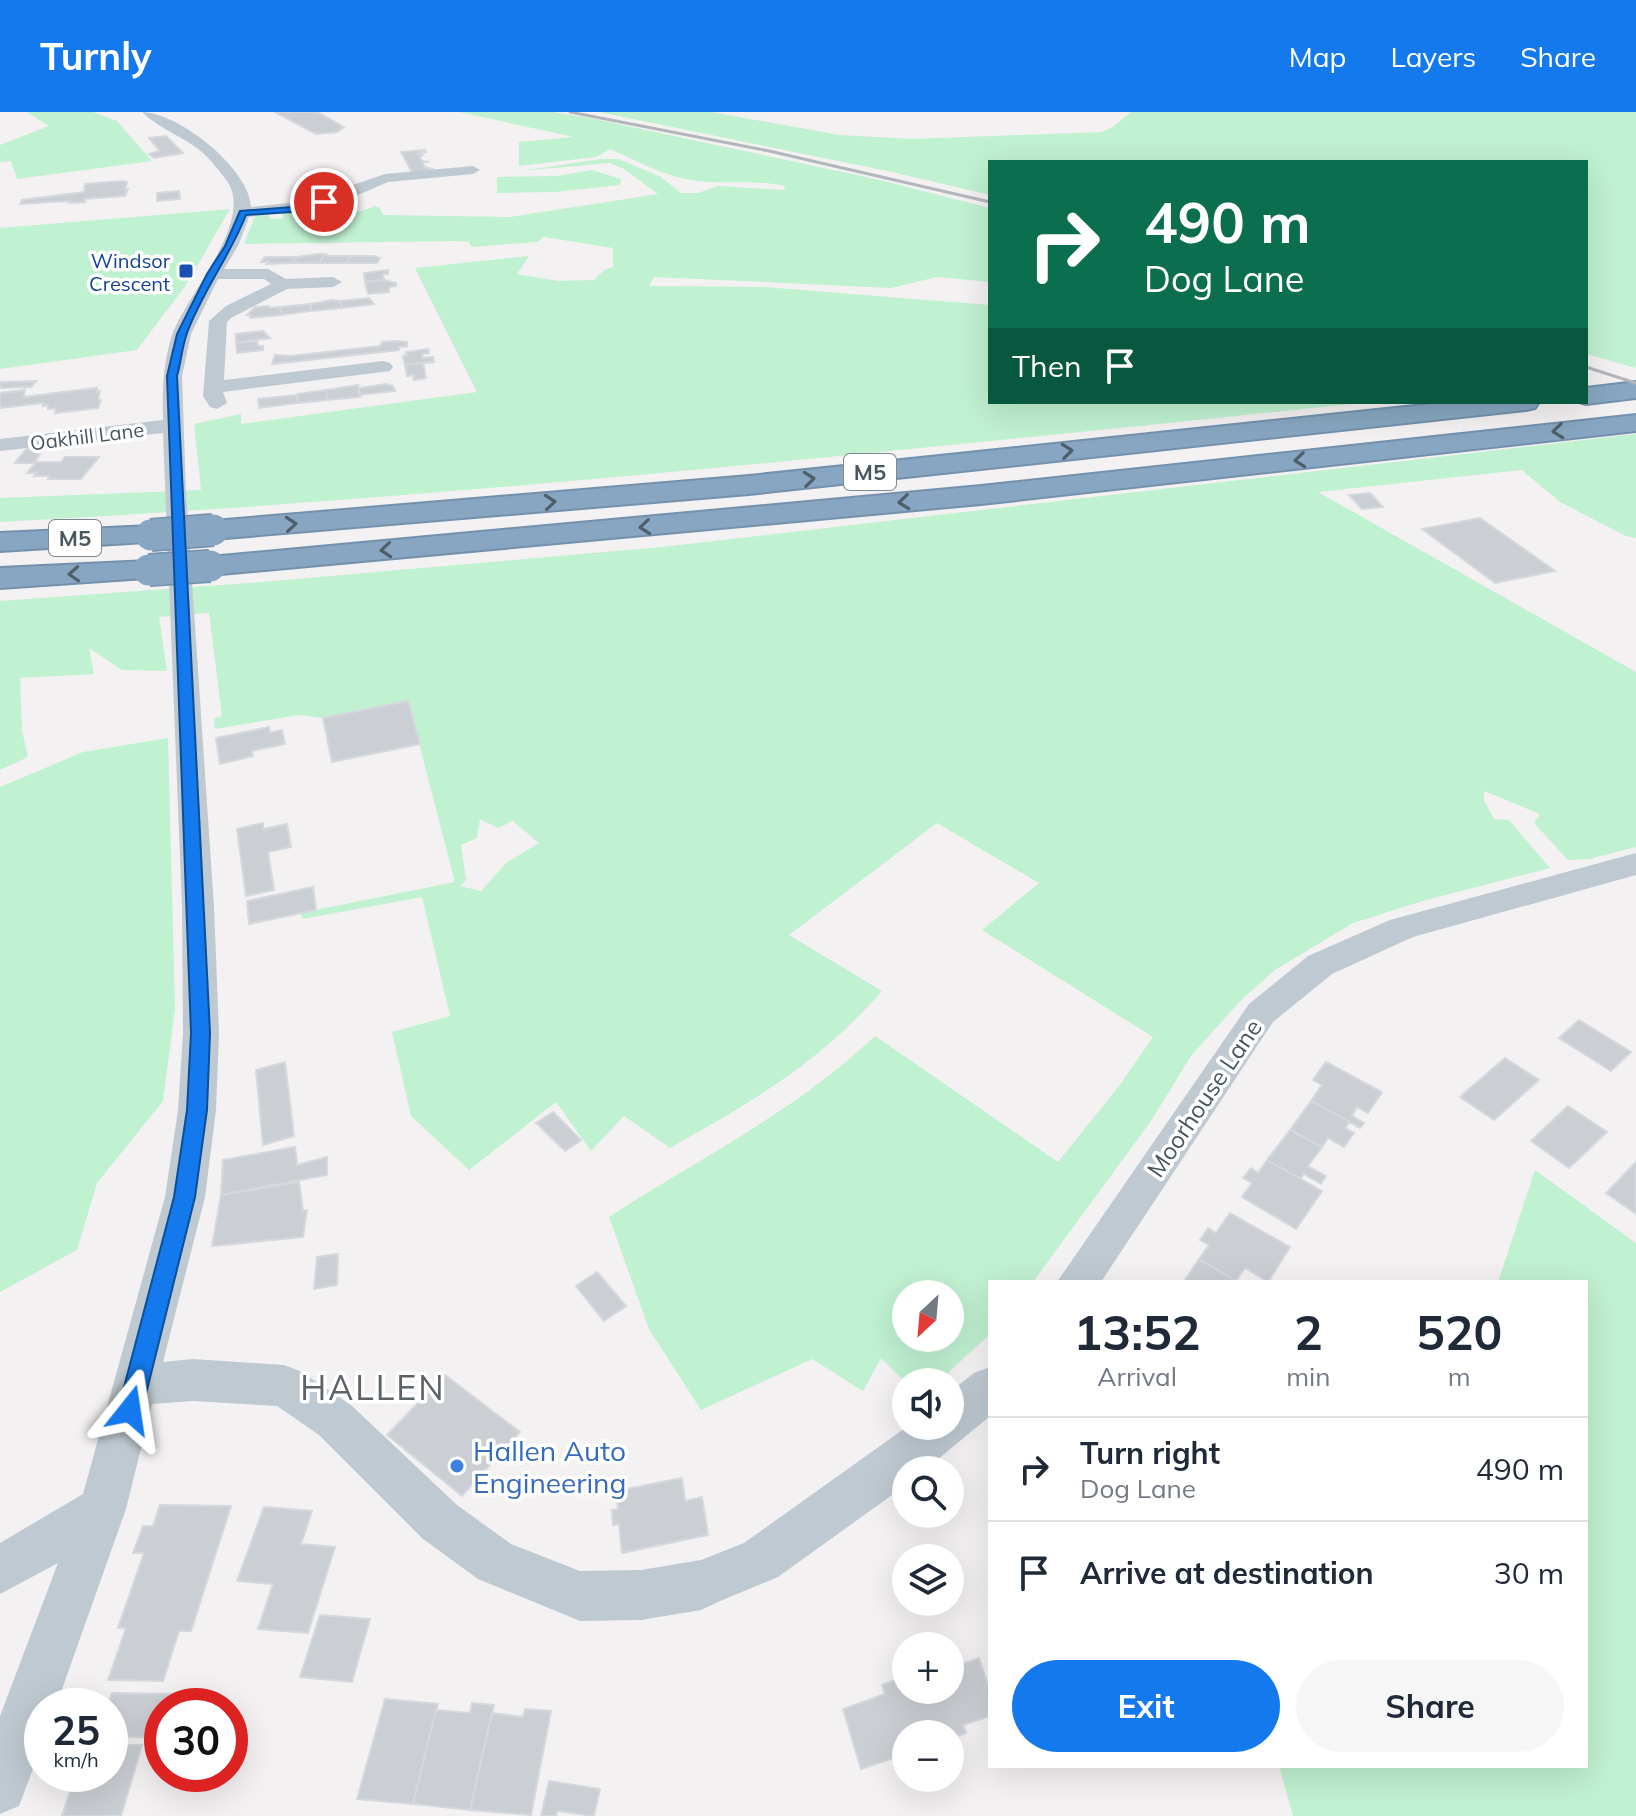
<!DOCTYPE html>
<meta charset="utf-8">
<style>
:root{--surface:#fff;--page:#f6f6f7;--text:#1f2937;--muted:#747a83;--line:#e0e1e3;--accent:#1379ec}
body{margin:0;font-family:Mulish,sans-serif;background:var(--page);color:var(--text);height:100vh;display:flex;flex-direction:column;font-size:30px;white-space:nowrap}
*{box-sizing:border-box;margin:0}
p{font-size:26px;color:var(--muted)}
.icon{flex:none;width:44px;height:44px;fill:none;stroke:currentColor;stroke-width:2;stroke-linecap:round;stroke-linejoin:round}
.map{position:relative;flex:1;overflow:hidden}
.sheet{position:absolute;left:988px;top:1168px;width:600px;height:488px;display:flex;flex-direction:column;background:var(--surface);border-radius:0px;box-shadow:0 8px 32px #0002}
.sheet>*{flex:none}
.banner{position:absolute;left:988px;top:48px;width:600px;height:244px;border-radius:0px;box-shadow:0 8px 32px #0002;background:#0b6e4f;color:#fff;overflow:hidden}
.needle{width:52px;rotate:206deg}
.tools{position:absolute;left:892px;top:1168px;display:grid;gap:16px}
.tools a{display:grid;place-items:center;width:72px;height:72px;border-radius:50%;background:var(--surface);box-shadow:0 8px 32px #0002;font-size:40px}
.speed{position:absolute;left:24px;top:1576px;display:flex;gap:16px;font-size:40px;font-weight:700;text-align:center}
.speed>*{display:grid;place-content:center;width:104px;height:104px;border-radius:50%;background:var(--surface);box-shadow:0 8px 32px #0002;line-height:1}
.speed small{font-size:20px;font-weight:400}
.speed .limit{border:12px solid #d22;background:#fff;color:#111}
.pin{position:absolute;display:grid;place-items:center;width:68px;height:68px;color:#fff;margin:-34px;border:4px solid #fff;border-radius:50%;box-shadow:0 2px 8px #0007}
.me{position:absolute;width:88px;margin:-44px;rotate:15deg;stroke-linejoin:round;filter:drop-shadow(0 0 6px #0008)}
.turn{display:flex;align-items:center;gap:28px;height:168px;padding:0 24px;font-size:36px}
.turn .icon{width:104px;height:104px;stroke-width:2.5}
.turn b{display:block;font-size:56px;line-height:68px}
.then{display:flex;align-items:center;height:76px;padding:0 24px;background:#0003;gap:16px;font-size:30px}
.eta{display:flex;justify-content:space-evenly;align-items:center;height:136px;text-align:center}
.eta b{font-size:48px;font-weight:700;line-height:56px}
.action{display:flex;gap:16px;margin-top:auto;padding:16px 24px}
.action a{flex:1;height:92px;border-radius:48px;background:var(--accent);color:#fff;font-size:32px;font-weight:700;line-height:92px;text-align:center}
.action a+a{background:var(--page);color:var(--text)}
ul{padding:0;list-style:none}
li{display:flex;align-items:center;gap:24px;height:104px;padding:0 24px;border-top:2px solid var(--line)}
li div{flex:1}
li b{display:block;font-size:30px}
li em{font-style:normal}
header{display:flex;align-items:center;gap:48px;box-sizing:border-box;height:112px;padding:0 40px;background:var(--accent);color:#fff}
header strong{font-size:38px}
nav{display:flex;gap:44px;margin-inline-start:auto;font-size:28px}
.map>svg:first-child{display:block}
.green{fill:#c0f1d1;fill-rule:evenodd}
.building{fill:#cbcfd4;stroke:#d5d8dd;stroke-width:2}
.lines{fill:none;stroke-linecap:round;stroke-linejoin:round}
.highway-casing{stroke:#7391ad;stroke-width:4}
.street{fill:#bfc9d1;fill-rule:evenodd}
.highway{fill:#88a6c1;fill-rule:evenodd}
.rail{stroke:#b3b7bc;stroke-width:3}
.highway-bridge-casing{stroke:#7391ad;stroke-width:34;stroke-linecap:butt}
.highway-bridge{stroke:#88a6c1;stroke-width:31}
.oneway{stroke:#4e5e6a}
.route{fill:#1379ec;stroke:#0c4f99;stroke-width:2}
.transit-dot{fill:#1a4fb4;stroke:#fff;stroke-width:3}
.shop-dot{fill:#3f7fe0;stroke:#fff;stroke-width:3}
.labels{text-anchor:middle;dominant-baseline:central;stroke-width:7;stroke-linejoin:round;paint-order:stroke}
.far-transit-label{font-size:20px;fill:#164399;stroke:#fff;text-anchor:end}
.far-street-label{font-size:20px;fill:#485660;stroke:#fff}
.shield{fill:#fff;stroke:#7f8990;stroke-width:2}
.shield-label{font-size:22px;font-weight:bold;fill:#485660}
.street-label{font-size:24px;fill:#485660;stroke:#fff}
.near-shop-label{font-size:28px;fill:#366cbe;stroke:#fff;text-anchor:start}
.near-quarter-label{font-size:34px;letter-spacing:2px;fill:#5d6267;stroke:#fff}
</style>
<header>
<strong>Turnly</strong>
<nav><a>Map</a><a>Layers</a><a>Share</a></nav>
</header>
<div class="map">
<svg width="1636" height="1704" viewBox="0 0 1636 1704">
<rect width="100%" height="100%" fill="#f4f1f2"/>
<!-- green -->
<g class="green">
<polygon points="27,0 93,0 117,9 152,49 17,67 11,49 0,50 0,33 49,14"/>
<path d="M459,0H553L590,6L884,69L990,96V170L937,165L891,176L654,165L649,174L764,175L990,193V290H1371C915,337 458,386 0,410V386L201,378L194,312L241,302V312L477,280L415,156L529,144L517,162L558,169L594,168L604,158L613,155V136L544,125L537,130L472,135L469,130L458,129L244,132L255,104L266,102L272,107L283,106L282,102L298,99L353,102L375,94L380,96L383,103L510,105L658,82L624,57L610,51L520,59L601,47H619L661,65L681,81H698L718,74L785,78L784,74C755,67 722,73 691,68C663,64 636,48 610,37L596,45L519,54V30L574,25Z"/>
<polygon points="599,0 712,0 839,23 911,27 1101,20 1113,15 1131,0 1636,0 1636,256 1586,242 1586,50 990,50 990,83 892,60"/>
<polygon points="592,58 621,67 620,73 556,80 497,81 497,65 557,64"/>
<polygon points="230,97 186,173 137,238 0,257 0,116"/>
<path d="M1636,322V426L1626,424L1560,390L1522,358L1318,380L1636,560V735L1589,747L1568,748L1534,711L1540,702L1484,679V688L1494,707L1509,708L1550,756L1426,788L1353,811L1275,858L1242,887L1191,944L1151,1009L1033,1170H990V1222L938,1270L906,1271L881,1246L863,1279L812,1247L701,1298L649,1217L609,1105C700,1046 796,999 875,924L1058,1050L1119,974L1153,925L982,818L1039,771L937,711L789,823L882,879C817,953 754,988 670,1036L624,1004L591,1039L556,990L469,1058L411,1004L392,920L450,904L422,785L303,807L300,801L455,770L408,589L323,606L299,603L215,617L214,607L222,604L209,501L159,505L167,559L122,558L89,536L94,562L20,566L22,619L28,645L0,658V489L262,470L662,435ZM480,707L498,716L513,709L539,731L506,751L481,779L460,774L466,768L461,733L477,726ZM906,1182H950V1226H906Z"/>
<polygon points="168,626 175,897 163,989 97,1071 77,1138 0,1180 0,675 83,640"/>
<polygon points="1535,1058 1636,1131 1636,1704 1293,1704 1279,1654 1586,1654 1586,1170 1498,1170"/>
</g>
<!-- building -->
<g class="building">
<polygon points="275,0 317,0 344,15 337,20 316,22"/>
<polygon points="166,24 183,41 154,46 149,42 160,39 149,26"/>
<polygon points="425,38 426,40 417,41 423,43 420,45 422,49 429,50 422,50 425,55 432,57 413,62 401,40"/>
<polygon points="123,69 127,70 125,78 128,77 125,84 84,87 85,90 69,91 69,89 20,92 22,88 84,80 85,72"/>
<polygon points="179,79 180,87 157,89 157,81"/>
<polygon points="317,142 325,142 319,151 292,151 297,145"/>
<polygon points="325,142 329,144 351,144 347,151 319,151"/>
<polygon points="351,144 374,144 380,146 377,151 347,151"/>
<polygon points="265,145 297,145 292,151 267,152 269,150 261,150"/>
<polygon points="388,158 388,162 383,162 384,168 365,170 364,161"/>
<polygon points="384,168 396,171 396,174 389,175 389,180 368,182 365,170"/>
<polygon points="369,186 374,192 342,196 340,189"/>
<polygon points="332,188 340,189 342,196 311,199 310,192"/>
<polygon points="310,192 311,199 281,203 280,195"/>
<polygon points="269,194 269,196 280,195 281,203 250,206 250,203 247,203 255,195"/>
<polygon points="263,219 270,226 236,231 236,222"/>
<polygon points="257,229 258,234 263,234 263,238 237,241 236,231"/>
<polygon points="395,229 407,230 407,234 399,235 399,238 272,252 275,243 291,244 380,234 382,230"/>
<polygon points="428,237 429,241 422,242 423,246 433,245 434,250 405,253 403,244 407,243 406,240"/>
<polygon points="423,251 426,266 414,268 413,263 407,264 405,253"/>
<polygon points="36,269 31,275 0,276 0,270"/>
<polygon points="386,272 393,274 395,279 360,283 359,276"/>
<polygon points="358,273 360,285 327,288 326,278"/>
<polygon points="97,276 97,280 100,279 98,288 101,288 98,296 55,301 56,296 48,297 48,293 43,294 43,291 0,296 0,281 25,278 23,285"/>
<polygon points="326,278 327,288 298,291 297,282"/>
<polygon points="297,283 298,291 259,296 258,287"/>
<polygon points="44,336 34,351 15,351 26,337"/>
<polygon points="65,345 99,345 81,367 48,367 50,364 34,364 37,361 27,361 36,350 61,350"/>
<polygon points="1370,381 1383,395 1362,397 1349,383"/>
<polygon points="1480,406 1555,459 1495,471 1422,417"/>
<polygon points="408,589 420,632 332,650 323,606"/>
<polygon points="269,615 270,621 282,618 285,632 252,639 253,644 220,652 216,626"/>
<polygon points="263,711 263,717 287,712 291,735 268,740 274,778 246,784 237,717"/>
<polygon points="313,775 316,798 249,812 247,789"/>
<polygon points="1579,908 1631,940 1611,959 1559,926"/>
<polygon points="1505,946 1539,968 1494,1008 1460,985"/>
<polygon points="285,950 294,1024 263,1033 256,958"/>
<polygon points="1326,950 1382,980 1368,1001 1357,995 1352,1004 1364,1011 1360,1016 1311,989 1322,973 1313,968"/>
<polygon points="1311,989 1350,1010 1345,1016 1354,1021 1344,1035 1328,1026 1322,1035 1290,1018"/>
<polygon points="1568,994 1607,1020 1569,1056 1531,1029"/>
<polygon points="553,1000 581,1028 565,1039 536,1011"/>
<polygon points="1290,1018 1322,1035 1308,1054 1326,1064 1321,1072 1304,1062 1300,1067 1267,1048"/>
<polygon points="295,1035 297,1053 327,1045 327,1063 221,1083 223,1048"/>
<polygon points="1267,1048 1322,1079 1296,1117 1242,1085 1252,1071 1243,1066 1251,1056 1258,1061"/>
<polygon points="1636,1050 1636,1102 1606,1081"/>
<polygon points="299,1070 303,1099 307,1098 303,1125 212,1134 221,1083"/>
<polygon points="1230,1101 1290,1135 1268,1170 1245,1156 1236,1169 1199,1147 1209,1133 1200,1128 1208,1116 1216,1121"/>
<polygon points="338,1142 337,1173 314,1177 317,1145"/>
<polygon points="1199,1147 1236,1169 1184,1170"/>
<polygon points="597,1160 626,1194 604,1209 576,1174"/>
<polygon points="445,1263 520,1320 462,1384 387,1323"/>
<polygon points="682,1366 685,1389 702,1385 708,1423 622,1441 619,1412 613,1413 612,1398 618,1397 616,1379"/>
<polygon points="160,1393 231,1394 191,1519 179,1519 163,1569 108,1568 126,1516 118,1516 144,1441 133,1441 143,1414 153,1414"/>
<polygon points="264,1395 312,1399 301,1432 335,1435 308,1521 258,1517 273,1472 237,1469"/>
<polygon points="320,1503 370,1507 352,1570 300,1565"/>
<polygon points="979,1546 990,1579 990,1604 963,1613 966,1621 950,1627 950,1622 906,1622 906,1642 861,1657 843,1597 885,1582 882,1573 897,1567 899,1573 906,1571 906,1578 950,1578 950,1556"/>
<polygon points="112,1581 181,1582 177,1594 162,1594 162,1626 110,1624 110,1594 107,1594"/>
<polygon points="385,1587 438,1592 413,1692 357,1687"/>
<polygon points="472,1591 494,1593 470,1698 413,1692 436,1598 470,1601"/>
<polygon points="525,1597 551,1599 531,1703 470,1698 492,1601 523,1605"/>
<polygon points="110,1633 142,1633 121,1704 62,1704 76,1662 110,1662"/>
<polygon points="549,1669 600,1677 594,1704 557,1699 556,1704 541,1704"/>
</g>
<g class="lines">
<!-- highway casing -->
<g class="highway-casing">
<g id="highway">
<polygon points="1636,270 1636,286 1586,292 1579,290 1586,290 1586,276"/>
<polygon points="1452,290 1539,290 1535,296 1526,298 749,382 213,427 202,424 198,418 202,412 213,409 749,364"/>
<polygon points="1636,303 1636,319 981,392 210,463 199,461 194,454 199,447 210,445 981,374"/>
<polygon points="151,414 162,417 166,423 162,429 0,439 0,421"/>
<polygon points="149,449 160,451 165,458 160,465 0,476 0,456"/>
</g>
</g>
<!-- street -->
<g class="street">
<path d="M142,0C178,0 250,57 251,95L306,89L385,62L473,54L480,58L473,62L388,70L351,86L312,97L249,105L238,134L224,157H268L286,167L333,165L342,170L333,175L287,177L231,206L227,210L224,268L383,249L390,251L393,255L390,259L223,280L227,291L217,297L210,295L203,284L209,209L226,194L271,172L264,167H218L191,222L182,264L186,380L214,795L219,921L216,998L205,1085L163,1250L193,1247L284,1253L300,1259L351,1293L457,1393L511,1432L580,1459L641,1458L701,1448L744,1431L908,1314H950V1280L974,1261L990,1255V1304L925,1358H906V1373L778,1465L718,1490L701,1498L641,1508L580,1509L478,1467L423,1427L319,1323L277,1294L193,1289L152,1292L126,1397L56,1594H42V1633L19,1694L0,1702V1604L58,1451L0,1482V1431L83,1382L165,1085L178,998L183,921L182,795L163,321L0,339V327L163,308C162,279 163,252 172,223C187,182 255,109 227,69C220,60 212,49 203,41C185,25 159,17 142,0Z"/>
<polygon points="1636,741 1636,763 1413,825 1332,862 1273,910 1101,1170 1057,1170 1249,892 1308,844 1390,808"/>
</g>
<!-- highway -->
<use href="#highway" class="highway"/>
<!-- rail -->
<g class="rail">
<polyline points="570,0 769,39 990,90"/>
<polyline points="1586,255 1636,271"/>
</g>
<!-- highway-bridge casing -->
<g class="highway-bridge-casing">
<g id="highway-bridge">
<polyline points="151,423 213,418"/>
<polyline points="149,458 210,454"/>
</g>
</g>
<!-- highway-bridge -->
<use href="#highway-bridge" class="highway-bridge"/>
</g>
<!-- one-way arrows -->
<defs><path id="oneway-chevron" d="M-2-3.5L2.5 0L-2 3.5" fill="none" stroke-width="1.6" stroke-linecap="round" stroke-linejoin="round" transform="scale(2)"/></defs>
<g class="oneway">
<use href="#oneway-chevron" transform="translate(1558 319) rotate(174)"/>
<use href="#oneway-chevron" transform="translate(1067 339) rotate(-6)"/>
<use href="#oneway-chevron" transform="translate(1300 348) rotate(174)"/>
<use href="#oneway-chevron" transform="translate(809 367) rotate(-6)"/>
<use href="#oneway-chevron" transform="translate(550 390) rotate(-5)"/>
<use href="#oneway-chevron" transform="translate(904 390) rotate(174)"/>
<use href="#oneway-chevron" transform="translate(291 412) rotate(-5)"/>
<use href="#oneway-chevron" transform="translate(645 415) rotate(175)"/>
<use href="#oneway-chevron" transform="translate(386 438) rotate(175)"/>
<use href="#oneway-chevron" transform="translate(74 462) rotate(177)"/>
</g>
<!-- route -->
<path class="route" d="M324,87L327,91L292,100L246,103C230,144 202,180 187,221C182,235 181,250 177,264L210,921L207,998L195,1085L142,1298L138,1306L130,1309L121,1306L118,1298L174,1085L187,998L191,921L167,264L177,222L207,162L225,134L240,99L292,95Z"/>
<!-- markers -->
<rect class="transit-dot" x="178" y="151" width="16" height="16" rx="4"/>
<circle class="shop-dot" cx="457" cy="1354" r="8"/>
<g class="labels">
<!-- far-transit labels -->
<g class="far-transit-label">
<text x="170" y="148">Windsor<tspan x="170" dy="23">Crescent</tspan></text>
</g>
<!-- far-street labels -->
<g class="far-street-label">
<text transform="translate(87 324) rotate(-7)">Oakhill Lane</text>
</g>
<!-- shield labels -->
<g class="shield">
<rect x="844" y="342" width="52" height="36" rx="6"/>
<rect x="49" y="408" width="52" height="36" rx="6"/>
</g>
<g class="shield-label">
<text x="870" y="360">M5</text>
<text x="75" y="426">M5</text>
</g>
<!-- street labels -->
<g class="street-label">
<text transform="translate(1204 986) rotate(-56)">Moorhouse Lane</text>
</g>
<!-- near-shop labels -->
<g class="near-shop-label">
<text x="473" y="1338">Hallen Auto<tspan x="473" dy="32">Engineering</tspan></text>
</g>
<!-- near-quarter labels -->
<g class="near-quarter-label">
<text x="373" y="1275">HALLEN</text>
</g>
</g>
</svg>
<div class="tools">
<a><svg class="needle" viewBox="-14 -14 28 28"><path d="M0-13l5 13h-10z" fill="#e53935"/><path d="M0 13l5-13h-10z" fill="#747a83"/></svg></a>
<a><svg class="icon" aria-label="sound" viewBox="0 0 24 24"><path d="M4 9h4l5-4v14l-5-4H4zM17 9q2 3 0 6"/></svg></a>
<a><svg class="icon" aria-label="search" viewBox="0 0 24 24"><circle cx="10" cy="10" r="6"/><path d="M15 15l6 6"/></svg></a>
<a><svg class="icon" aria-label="layers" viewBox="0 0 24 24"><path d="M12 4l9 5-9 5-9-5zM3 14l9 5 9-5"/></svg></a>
<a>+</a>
<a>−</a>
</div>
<div class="speed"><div>25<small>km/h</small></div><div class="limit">30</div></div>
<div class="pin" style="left:324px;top:90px;background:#d93025"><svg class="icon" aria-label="arrive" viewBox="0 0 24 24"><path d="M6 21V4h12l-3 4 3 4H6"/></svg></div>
<svg class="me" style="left:130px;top:1298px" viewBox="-20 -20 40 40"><path d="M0-17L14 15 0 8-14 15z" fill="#1379ec" stroke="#fff" stroke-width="4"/></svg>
<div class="banner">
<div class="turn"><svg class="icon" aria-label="right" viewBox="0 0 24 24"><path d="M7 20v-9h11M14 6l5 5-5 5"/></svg><div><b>490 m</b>Dog Lane</div></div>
<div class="then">Then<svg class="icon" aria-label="arrive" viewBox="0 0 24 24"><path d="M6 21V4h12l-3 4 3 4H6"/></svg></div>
</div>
<section class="sheet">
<div class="eta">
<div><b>13:52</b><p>Arrival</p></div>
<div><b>2</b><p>min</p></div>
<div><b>520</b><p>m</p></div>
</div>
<ul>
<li><svg class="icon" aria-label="right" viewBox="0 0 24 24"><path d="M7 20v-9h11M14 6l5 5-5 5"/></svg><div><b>Turn right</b><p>Dog Lane</p></div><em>490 m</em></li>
<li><svg class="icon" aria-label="arrive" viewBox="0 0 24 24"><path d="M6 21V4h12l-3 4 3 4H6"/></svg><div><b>Arrive at destination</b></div><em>30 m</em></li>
</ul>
<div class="action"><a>Exit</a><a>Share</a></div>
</section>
</div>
